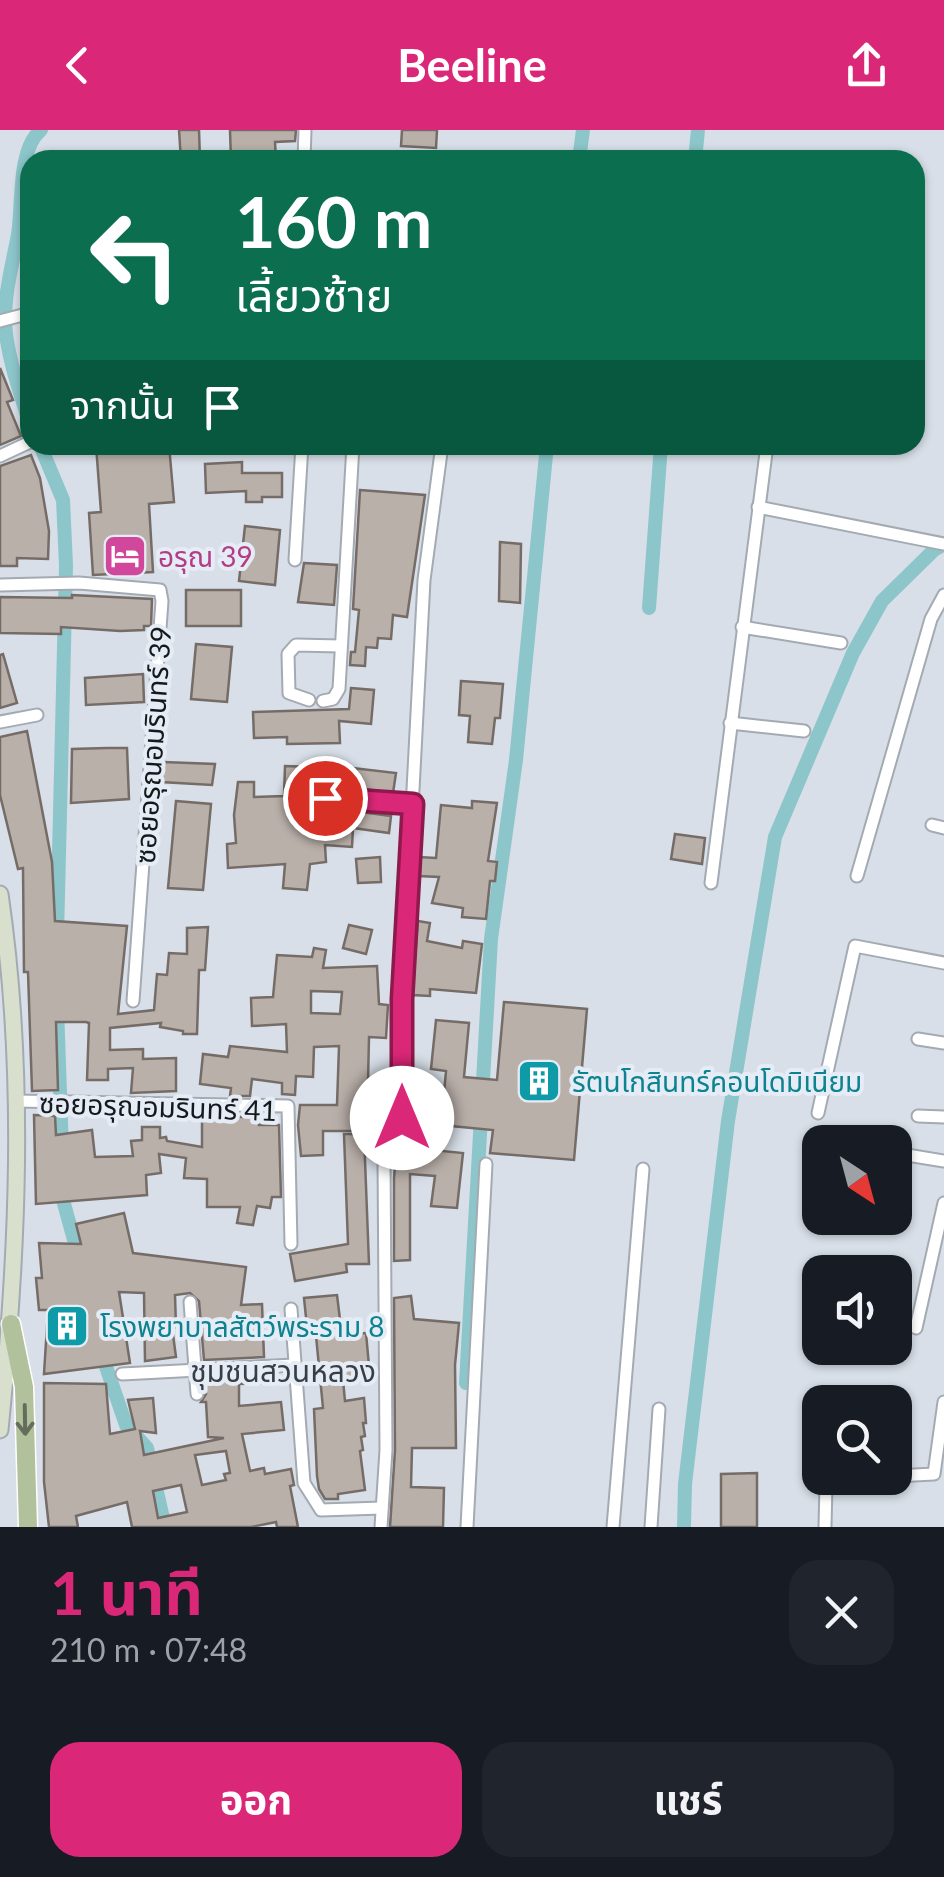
<!DOCTYPE html>
<html lang="th">
<meta charset="utf-8">
<style>
:root{--surface:#171b24;--page:#20242c;--text:#f1f3f6;--muted:#9ea1a6;--accent:#db2777}
body{margin:0;font-family:Lato,"Noto Sans Thai",sans-serif;background:var(--page);color:var(--text);height:100vh;display:flex;flex-direction:column;font-size:38px;white-space:nowrap}
*{box-sizing:border-box;margin:0}
p{font-size:32px;color:var(--muted)}
.icon{flex:none;width:55px;height:55px;fill:none;stroke:currentColor;stroke-width:2;stroke-linecap:round;stroke-linejoin:round}
.map{position:relative;height:1397px;overflow:hidden}
.side{display:flex;flex-direction:column;background:var(--surface);flex:1}
.side>*{flex:none}
.hud{position:absolute;left:20px;top:20px;width:905px;height:305px;border-radius:30px;box-shadow:0 2px 8px #0004;background:#0b6e4f;color:#fff;overflow:hidden}
.needle{width:65px;rotate:144deg}
.controls{position:absolute;left:802px;top:995px;display:grid;gap:20px}
.controls a{display:grid;place-items:center;width:110px;height:110px;border-radius:20px;background:var(--surface);box-shadow:0 2px 8px #0004;font-size:50px}
.pin{position:absolute;display:grid;place-items:center;width:85px;height:85px;color:#fff;margin:-42px;border:5px solid #fff;border-radius:50%;box-shadow:0 2px 10px #0007}
.me{position:absolute;width:110px;margin:-55px;rotate:0deg;stroke-linejoin:round;filter:drop-shadow(0 0 8px #0008)}
.turn{display:flex;align-items:center;gap:35px;height:210px;padding:0 50px;font-size:45px}
.turn .icon{width:130px;height:130px;stroke-width:2.5}
.turn b{display:block;font-size:70px;line-height:85px}
.then{display:flex;align-items:center;height:95px;padding:0 50px;background:#0003;gap:20px;font-size:38px}
.round{display:grid;place-items:center;flex:none;width:105px;height:105px;border-radius:30px;background:var(--page)}
.head{display:flex;align-items:center;justify-content:space-between;height:170px;padding:0 50px}
h1{font-size:60px;font-weight:700;line-height:75px;color:var(--accent)}
.primary-button{display:flex;gap:20px;margin-top:auto;padding:20px 50px}
.primary-button a{flex:1;height:115px;border-radius:30px;background:var(--accent);color:#fff;font-size:40px;font-weight:700;line-height:115px;text-align:center}
.primary-button a+a{background:var(--page);color:var(--text)}
header{display:flex;justify-content:space-between;align-items:center;height:130px;padding:0 50px;background:var(--accent);color:#fff;font-size:45px;font-weight:700}
.map>svg:first-child{display:block}
.lines{fill:none;stroke-linecap:round;stroke-linejoin:round}
.canal{stroke:#8cc6ca;stroke-width:14}
.building{fill:#bab0aa;stroke:#756c67;stroke-width:2.5;fill-rule:evenodd}
.street-casing{stroke:#a3aab2;stroke-width:15}
.secondary-casing{stroke:#a3aab2;stroke-width:19}
.primary-casing{stroke:#fff;stroke-width:21}
.street{stroke:#fff;stroke-width:11}
.secondary{stroke:#d8e0cd;stroke-width:15}
.primary{stroke:#b1c19b;stroke-width:18}
.oneway{stroke:#646d5c}
.route-casing{stroke:#8e194d;stroke-width:25}
.route{stroke:#db2777;stroke-width:18}
.labels{text-anchor:middle;dominant-baseline:central;stroke-width:8;stroke-linejoin:round;paint-order:stroke}
.hotel-label{font-size:28px;fill:#b23c85;stroke:#e5ecf5;text-anchor:start}
.street-label{font-size:28px;fill:#16191c;stroke:#e5ecf5}
.culture-label{font-size:28px;fill:#0d838f;stroke:#e5ecf5;text-anchor:start}
.neighbourhood-label{font-size:30px;fill:#383e45;stroke:#e5ecf5}
</style>
<header><svg class="icon" aria-label="back" viewBox="0 0 24 24"><path d="M15 5l-7 7 7 7"/></svg>Beeline<svg class="icon" aria-label="share" viewBox="0 0 24 24"><path d="M12 15V3M7 8l5-5 5 5M5 13v7h14v-7"/></svg></header>
<div class="map">
<svg width="944" height="1397" viewBox="0 0 944 1397">
<rect width="100%" height="100%" fill="#d8dfe8"/>
<g class="lines">
<!-- canal -->
<g class="canal">
<polyline points="579,30 583,0"/>
<polyline points="695,30 698,0"/>
<path d="M30,295C21,265 10,235 6,204C2,169 12,138 18,104C23,76 17,19 41,0"/>
<polyline points="40,315 63,370 66,435 57,806"/>
<polyline points="649,478 661,315"/>
<polyline points="57,877 62,1020"/>
<polyline points="63,1057 63,1070 79,1128"/>
<polyline points="101,1222 126,1295 147,1318 165,1397"/>
<polyline points="466,1253 491,809 516,630 547,315"/>
<polyline points="684,1397 685,1354 728,991 775,707 853,523 882,471 934,420 944,414"/>
</g>
</g>
<!-- building -->
<g class="building">
<polygon points="179,0 199,0 200,30 181,30"/>
<polygon points="230,0 296,0 295,11 275,12 276,30 231,30"/>
<polygon points="402,0 437,0 436,18 401,16"/>
<polygon points="0,238 13,270 7,272 21,306 0,315"/>
<polygon points="96,315 169,315 174,372 149,374 153,442 93,445 89,383 101,382"/>
<polygon points="31,325 40,348 49,401 48,429 17,428 17,436 0,436 0,336"/>
<polygon points="242,332 242,343 282,343 282,367 262,367 262,372 246,372 246,361 206,363 205,334"/>
<polygon points="360,360 425,365 407,487 393,485 391,509 378,508 377,518 366,517 365,536 350,535 351,522 355,522 359,480 353,479"/>
<polygon points="245,396 280,400 275,455 239,451"/>
<polygon points="500,412 521,414 520,473 499,471"/>
<polygon points="304,433 337,435 334,475 298,472"/>
<rect x="186" y="460" width="55" height="36"/>
<polygon points="72,465 152,469 151,496 144,496 144,500 120,501 61,497 61,504 0,503 0,467 72,468"/>
<polygon points="196,514 232,517 227,572 191,569"/>
<polygon points="3,524 17,573 0,578 0,525"/>
<polygon points="143,544 144,572 86,575 85,548"/>
<polygon points="461,551 503,554 500,588 495,588 492,614 468,612 470,586 459,585"/>
<polygon points="351,558 374,560 371,594 339,591 340,613 287,614 287,607 254,608 253,582 349,579"/>
<polygon points="27,601 52,732 55,791 127,796 118,884 154,880 157,844 167,845 169,823 187,824 187,798 208,797 205,840 199,840 197,904 183,904 183,901 160,897 161,893 110,898 110,920 143,919 143,929 176,928 176,961 131,963 133,938 108,939 108,950 87,950 89,893 86,892 56,892 58,960 32,961 28,842 24,842 23,738 18,739 0,665 0,607"/>
<polygon points="107,618 127,618 129,669 71,673 72,619"/>
<polygon points="163,632 215,634 212,655 161,652"/>
<polygon points="285,636 313,637 311,698 316,706 323,707 328,702 330,678 391,686 389,703 353,698 352,717 325,715 326,732 310,734 307,760 283,758 285,734 228,738 227,714 236,713 234,685 238,652 254,652 254,667 284,666"/>
<polygon points="344,637 396,643 393,663 342,656"/>
<polygon points="176,671 211,674 203,760 168,758"/>
<polygon points="472,671 497,673 488,731 497,732 495,751 490,751 486,789 462,787 463,778 432,773 439,747 418,746 419,727 436,728 441,675 472,678"/>
<polygon points="675,704 705,708 702,734 671,729"/>
<polygon points="380,727 381,752 358,753 356,729"/>
<polygon points="418,791 430,793 427,811 462,818 463,811 482,814 476,863 430,859 430,866 412,865"/>
<polygon points="349,795 372,800 366,824 343,818"/>
<path d="M314,818L326,820L323,838L377,836L379,874L388,875L386,908L369,907L368,952H372L373,981L353,982L352,1001H323V1025L301,1026L298,995L300,975H337L339,916L314,917L313,947L296,946L295,965L282,964V953L252,949L250,966H230L231,958L200,954L203,924L228,927L230,916L287,922L286,894L252,896L251,868L273,867L277,825L312,827ZM311,861L342,862L340,884L311,883Z"/>
<polygon points="504,872 587,879 574,1030 490,1023 493,1000 441,995 446,941 431,939 436,890 469,893 464,947 497,950"/>
<polygon points="34,985 55,986 56,1005 92,1000 95,1027 133,1026 131,1011 142,1010 142,997 160,997 160,1008 166,1007 167,1011 202,1017 202,985 259,988 259,995 279,995 281,1067 272,1067 270,1078 257,1076 253,1095 237,1093 240,1077 207,1077 207,1049 184,1048 186,1028 159,1024 161,1043 146,1045 147,1065 36,1074"/>
<polygon points="344,1004 364,1004 369,1134 346,1134 347,1142 295,1151 290,1124 348,1114"/>
<polygon points="401,1007 413,1008 412,1018 463,1023 457,1078 431,1076 435,1046 410,1044 410,1130 394,1131 394,1048 395,1036 399,1037"/>
<polygon points="124,1083 133,1123 246,1137 241,1175 262,1174 264,1227 204,1230 199,1171 190,1163 175,1165 176,1197 172,1197 176,1227 145,1231 144,1163 119,1162 130,1233 44,1244 48,1180 39,1180 36,1148 42,1148 39,1113 81,1114 76,1094"/>
<polygon points="337,1165 342,1206 366,1203 370,1247 343,1250 345,1271 364,1268 366,1293 363,1293 365,1306 361,1307 363,1320 360,1321 365,1360 338,1364 338,1369 325,1369 319,1359 317,1346 314,1279 323,1278 316,1206 308,1207 304,1168"/>
<polygon points="411,1166 414,1189 459,1193 455,1235 456,1318 412,1318 411,1357 444,1358 443,1397 390,1397 395,1320 394,1168"/>
<path d="M262,1246V1253L239,1254V1276L281,1272L284,1300L242,1304L250,1341L264,1338L265,1344L291,1339L294,1355L290,1356L298,1397H277L276,1392L251,1397H132L127,1372L76,1386L78,1397H49L44,1352V1253L106,1254L110,1304L135,1299L128,1270L153,1268L156,1303L140,1301L144,1325L224,1308L208,1307L206,1272H201L206,1264L205,1249ZM226,1321L230,1343L224,1344L226,1350L202,1355L195,1325ZM181,1355L187,1382L158,1388L153,1361Z"/>
<polygon points="757,1343 757,1397 721,1397 721,1344"/>
</g>
<g class="lines">
<!-- street casing -->
<g class="street-casing">
<g id="street">
<polyline points="304,30 305,0"/>
<polyline points="0,191 30,183"/>
<polyline points="0,326 30,312"/>
<polyline points="758,377 944,414"/>
<polyline points="295,430 302,315"/>
<polyline points="0,455 79,453 160,460 162,471 133,871"/>
<polyline points="742,497 841,513"/>
<polyline points="309,570 289,563 288,524 296,515 340,516"/>
<polyline points="323,571 333,569 339,559 353,315"/>
<polyline points="0,592 37,585"/>
<polyline points="730,593 804,601"/>
<polyline points="932,695 944,698"/>
<polyline points="320,698 321,671 325,668 413,674"/>
<polyline points="857,746 931,489 944,465"/>
<polyline points="711,753 767,315"/>
<polyline points="918,909 944,913"/>
<polyline points="16,971 288,976 291,1114"/>
<polyline points="818,983 855,816 944,833"/>
<polyline points="918,986 944,987"/>
<polyline points="402,988 402,869 424,450 442,315"/>
<polyline points="895,1023 944,1031"/>
<polyline points="190,1172 197,1264"/>
<polyline points="291,1179 304,1353 321,1380 382,1378"/>
<polyline points="916,1198 944,1073"/>
<polyline points="122,1244 294,1235"/>
<polyline points="895,1346 934,1344 944,1272"/>
<polyline points="381,1397 386,1320 384,1027"/>
<polyline points="467,1397 486,1034"/>
<polyline points="613,1397 643,1039"/>
<polyline points="651,1397 659,1279"/>
<polyline points="825,1397 826,1355 836,1349 864,1348"/>
</g>
</g>
<!-- secondary casing -->
<g class="secondary-casing">
<path id="secondary" d="M0,764C26,941 18,1122 0,1300"/>
</g>
<!-- primary casing -->
<g class="primary-casing">
<polyline id="primary" points="11,1194 24,1257 28,1397"/>
</g>
<!-- street -->
<use href="#street" class="street"/>
<!-- secondary -->
<use href="#secondary" class="secondary"/>
<!-- primary -->
<use href="#primary" class="primary"/>
</g>
<!-- one-way arrows -->
<defs><path id="oneway-shaft" d="M-6 0H5M1.5-3L5.5 0L1.5 3" fill="none" stroke-width="1.6" stroke-linecap="round" stroke-linejoin="round" transform="scale(2.5)"/></defs>
<use class="oneway" href="#oneway-shaft" transform="translate(25 1290) rotate(89)"/>
<g class="lines">
<!-- route casing -->
<g class="route-casing">
<polyline id="route" points="325,668 413,674 402,869 402,988"/>
</g>
<!-- route -->
<use href="#route" class="route"/>
</g>
<!-- icons -->
<defs>
<g id="hotel-square" transform="scale(2.25)"><rect x="-9" y="-9" width="18" height="18" rx="4" fill="#d1479c" stroke="#e5ecf5"/><path d="M-6-4.5h1.5V1H6V5H4.5V3h-9V5H-6ZM-4 0a1.8 1.8 0 1 1 3.6 0ZM.5 0V-2.5h3Q6-2.5 6 0Z" fill="#fff"/></g>
<g id="building-square" transform="scale(2.25)"><rect x="-9" y="-9" width="18" height="18" rx="4" fill="#0f9aa8" stroke="#e5ecf5"/><path d="M-4-6H4V6H1V3H-1V6H-4ZM-2.5-4.3h1.7v1.8h-1.7ZM.8-4.3h1.7v1.8H.8ZM-2.5-1h1.7V.8h-1.7ZM.8-1h1.7V.8H.8Z" fill="#fff"/></g>
</defs>
<g fill-rule="evenodd">
<use href="#hotel-square" x="125" y="426"/>
<use href="#building-square" x="539" y="951"/>
<use href="#building-square" x="67" y="1196"/>
</g>
<g class="labels">
<!-- hotel labels -->
<g class="hotel-label">
<text x="158" y="426">อรุณ 39</text>
</g>
<!-- street labels -->
<g class="street-label">
<text transform="translate(152 615) rotate(-86)">ซอยอรุณอมรินทร์ 39</text>
<text transform="translate(158 976) rotate(2)">ซอยอรุณอมรินทร์ 41</text>
</g>
<!-- culture labels -->
<g class="culture-label">
<text x="572" y="951">รัตนโกสินทร์คอนโดมิเนียม</text>
<text x="100" y="1196">โรงพยาบาลสัตว์พระราม 8</text>
</g>
<!-- neighbourhood labels -->
<g class="neighbourhood-label">
<text x="283" y="1240">ชุมชนสวนหลวง</text>
</g>
</g>
</svg>
<div class="controls">
<a><svg class="needle" viewBox="-14 -14 28 28"><path d="M0-13l5 13h-10z" fill="#e53935"/><path d="M0 13l5-13h-10z" fill="#9ea1a6"/></svg></a>
<a><svg class="icon" aria-label="sound" viewBox="0 0 24 24"><path d="M4 9h4l5-4v14l-5-4H4zM17 9q2 3 0 6"/></svg></a>
<a><svg class="icon" aria-label="search" viewBox="0 0 24 24"><circle cx="10" cy="10" r="6"/><path d="M15 15l6 6"/></svg></a>
</div>
<div class="pin" style="left:325px;top:668px;background:#d93025"><svg class="icon" aria-label="arrive" viewBox="0 0 24 24"><path d="M6 21V4h12l-3 4 3 4H6"/></svg></div>
<svg class="me" style="left:402px;top:988px" viewBox="-20 -20 40 40"><circle r="19" fill="#fff"/><path d="M0-13L10 11 0 6-10 11z" fill="#db2777"/></svg>
<div class="hud">
<div class="turn"><svg class="icon" aria-label="left" viewBox="0 0 24 24"><path d="M17 20v-9H6M10 6l-5 5 5 5"/></svg><div><b>160 m</b>เลี้ยวซ้าย</div></div>
<div class="then">จากนั้น<svg class="icon" aria-label="arrive" viewBox="0 0 24 24"><path d="M6 21V4h12l-3 4 3 4H6"/></svg></div>
</div>
</div>
<section class="side">
<div class="head"><div><h1>1 นาที</h1><p>210 m · 07:48</p></div><a class="round"><svg class="icon" aria-label="close" viewBox="0 0 24 24"><path d="M6 6l12 12M18 6L6 18"/></svg></a></div>
<div class="primary-button"><a>ออก</a><a>แชร์</a></div>
</section>
